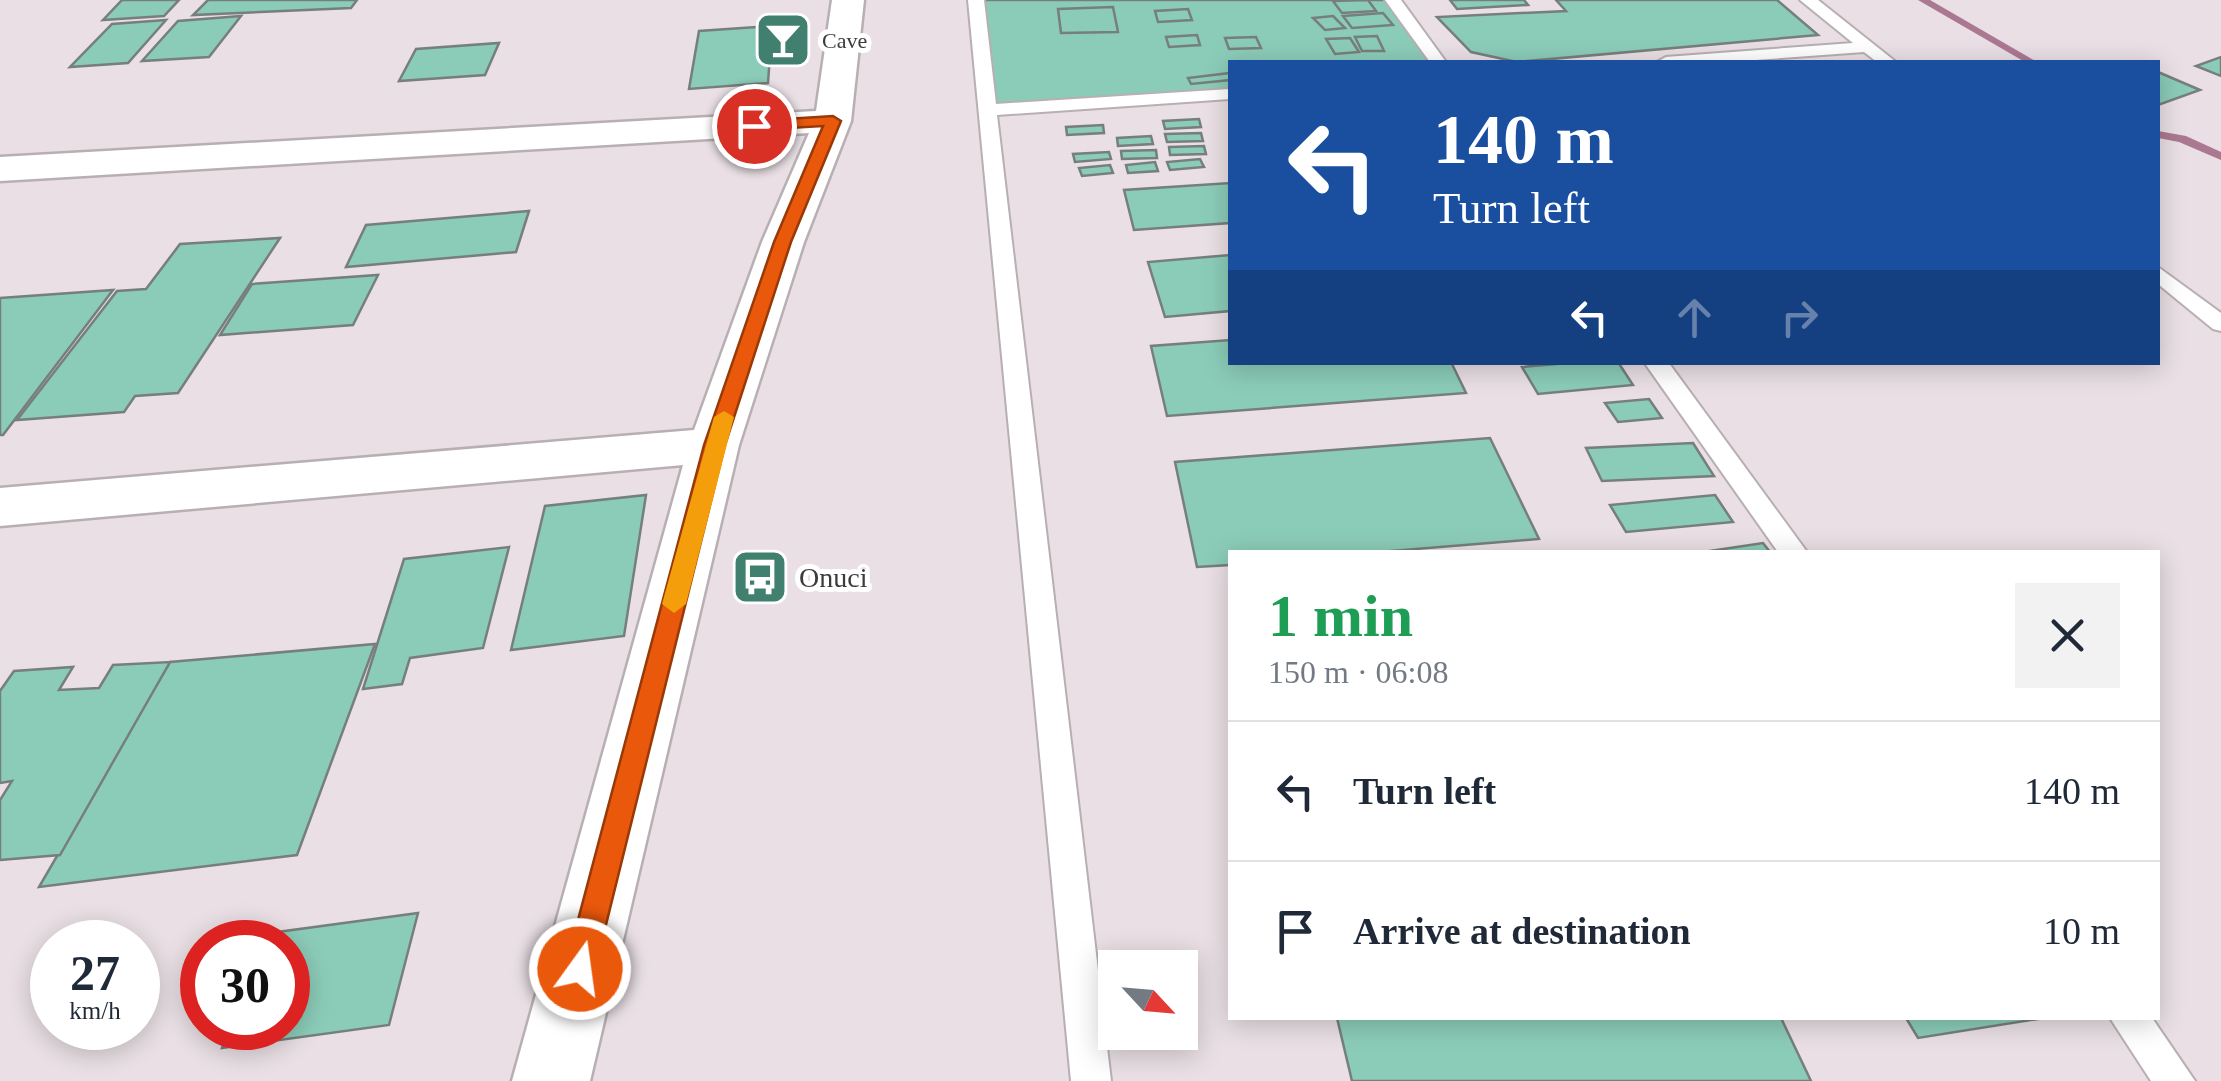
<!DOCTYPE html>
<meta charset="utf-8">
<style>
:root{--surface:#fff;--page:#f2f2f3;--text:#1f2937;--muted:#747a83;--line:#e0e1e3}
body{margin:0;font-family:Georgia,serif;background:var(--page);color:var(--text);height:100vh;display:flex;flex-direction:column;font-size:38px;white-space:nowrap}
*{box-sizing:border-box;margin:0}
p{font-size:32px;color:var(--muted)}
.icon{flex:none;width:55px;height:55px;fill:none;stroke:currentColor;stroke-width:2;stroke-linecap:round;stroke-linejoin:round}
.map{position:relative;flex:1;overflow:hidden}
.drawer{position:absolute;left:1228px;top:550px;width:932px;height:470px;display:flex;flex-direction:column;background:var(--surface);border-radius:0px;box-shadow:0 5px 25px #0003}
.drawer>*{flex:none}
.hud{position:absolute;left:1228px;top:60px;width:932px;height:305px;border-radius:0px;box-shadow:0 5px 25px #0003;background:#1a4fa0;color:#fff;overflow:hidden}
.needle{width:65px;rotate:116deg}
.tools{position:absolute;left:1098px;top:950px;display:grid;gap:20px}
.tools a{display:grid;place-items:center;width:100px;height:100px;border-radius:0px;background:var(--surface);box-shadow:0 5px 25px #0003;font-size:50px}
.speed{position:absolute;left:30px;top:920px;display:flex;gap:20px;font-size:50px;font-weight:700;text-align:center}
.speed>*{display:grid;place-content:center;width:130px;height:130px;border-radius:50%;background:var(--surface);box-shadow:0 5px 25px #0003;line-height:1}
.speed small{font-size:25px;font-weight:400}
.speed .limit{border:15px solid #d22;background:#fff;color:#111}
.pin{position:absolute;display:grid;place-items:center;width:85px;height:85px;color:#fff;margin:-42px;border:5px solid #fff;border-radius:50%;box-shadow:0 2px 10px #0007}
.me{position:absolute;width:110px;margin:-55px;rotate:14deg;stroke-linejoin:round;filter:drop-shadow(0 0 8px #0008)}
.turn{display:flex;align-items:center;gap:35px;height:210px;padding:0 40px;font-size:45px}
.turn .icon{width:130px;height:130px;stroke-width:2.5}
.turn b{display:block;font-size:70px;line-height:85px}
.lanes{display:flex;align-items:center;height:95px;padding:0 40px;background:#0003;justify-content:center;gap:50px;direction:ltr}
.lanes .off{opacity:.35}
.round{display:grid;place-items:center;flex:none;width:105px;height:105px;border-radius:0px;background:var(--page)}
.summary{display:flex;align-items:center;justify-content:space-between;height:170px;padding:0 40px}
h1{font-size:60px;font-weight:700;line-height:75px;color:#1e9e55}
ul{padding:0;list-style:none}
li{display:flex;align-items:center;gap:30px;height:140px;padding:0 40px;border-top:2px solid var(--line)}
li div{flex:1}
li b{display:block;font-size:38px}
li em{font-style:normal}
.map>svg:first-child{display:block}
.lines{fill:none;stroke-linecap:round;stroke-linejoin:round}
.stream{fill:#ab7892;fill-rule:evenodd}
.building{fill:#8bccb8;stroke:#767f7c;stroke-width:2.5}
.service-casing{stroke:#b8afb3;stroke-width:4}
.minor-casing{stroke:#b8afb3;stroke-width:5}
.service{fill:#fff;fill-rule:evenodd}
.minor{fill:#fff;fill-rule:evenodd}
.route{fill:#ea580c;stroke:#983908;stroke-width:2.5}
.slow{fill:#f59e0b}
.labels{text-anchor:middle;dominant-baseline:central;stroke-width:10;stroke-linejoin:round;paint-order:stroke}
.far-poi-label{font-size:22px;fill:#3e3b3d;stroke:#fff;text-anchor:start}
.poi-label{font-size:28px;fill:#3e3b3d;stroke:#fff;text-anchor:start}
</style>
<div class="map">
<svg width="2221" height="1081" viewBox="0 0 2221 1081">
<rect width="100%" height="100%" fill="#e9dfe4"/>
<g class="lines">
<!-- stream -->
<g class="stream">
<polygon points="1918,0 1930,0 2037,62 2025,62"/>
<polygon points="2158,131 2186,136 2221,152 2221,160 2179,142 2158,138"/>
</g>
</g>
<!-- building -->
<g class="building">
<polygon points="122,0 179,0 164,16 103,20"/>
<polygon points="208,0 357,0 351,8 193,15"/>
<polygon points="982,0 1393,0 1438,62 1230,62 1230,94 988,110"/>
<polygon points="1368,0 1376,11 1342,13 1333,1"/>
<polygon points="1450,0 1524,0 1528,5 1457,9"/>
<polygon points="1556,0 1777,0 1818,35 1517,62 1471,52 1437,17 1566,11"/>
<polygon points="1113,7 1118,32 1061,33 1058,9"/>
<polygon points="1188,9 1192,20 1158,22 1155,11"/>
<polygon points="1383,13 1393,25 1352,28 1343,16"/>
<polygon points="241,16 209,57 142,61 178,21"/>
<polygon points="1333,16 1345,28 1325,30 1313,18"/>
<polygon points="166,20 128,63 70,67 112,24"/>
<polygon points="772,26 768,83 689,89 699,31"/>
<polygon points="1197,35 1200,45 1169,47 1166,37"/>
<polygon points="1377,36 1384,51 1362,51 1355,37"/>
<polygon points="1256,37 1261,48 1229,49 1225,38"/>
<polygon points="1350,38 1359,52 1335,54 1326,39"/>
<polygon points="499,43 485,75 399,81 416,49"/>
<polygon points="2221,57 2221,76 2196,66"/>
<polygon points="2158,72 2200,90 2158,105"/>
<polygon points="1230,73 1230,80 1191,84 1188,78"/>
<polygon points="1199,119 1201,127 1165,129 1163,121"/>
<polygon points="1103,125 1104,133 1067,135 1066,127"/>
<polygon points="1201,133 1203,141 1167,142 1165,134"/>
<polygon points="1151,136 1153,144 1118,146 1117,138"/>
<polygon points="1204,146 1206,154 1170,155 1169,147"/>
<polygon points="1156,150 1157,158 1122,159 1121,151"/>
<polygon points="1109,152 1111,159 1075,162 1073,154"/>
<polygon points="1200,159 1204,167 1170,170 1167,162"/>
<polygon points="1155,162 1158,171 1128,173 1126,165"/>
<polygon points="1110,165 1113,173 1082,176 1079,168"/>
<polygon points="1230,183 1230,223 1134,230 1124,190"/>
<polygon points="529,211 516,252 346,267 366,225"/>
<polygon points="280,238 178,393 135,396 124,412 17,420 117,291 146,289 180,244"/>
<polygon points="1230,255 1230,311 1165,317 1148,262"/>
<polygon points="378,275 353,325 220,335 252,284"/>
<polygon points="113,290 3,435 0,435 0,298"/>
<polygon points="1230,340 1230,362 1451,362 1466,393 1167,416 1151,346"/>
<polygon points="1580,362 1618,362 1633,385 1538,394 1522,367"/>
<polygon points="1649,399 1662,418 1618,422 1605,403"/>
<polygon points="1490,438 1539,539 1379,552 1230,552 1230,565 1197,567 1175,462"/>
<polygon points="1693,443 1714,476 1602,481 1586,448"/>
<polygon points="646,495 624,636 511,650 545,506"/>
<polygon points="1715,495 1733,522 1626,532 1610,505"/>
<polygon points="1763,543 1770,552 1703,552"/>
<polygon points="509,547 483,648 410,658 402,684 363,689 404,559"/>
<polygon points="375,644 297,855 39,887 170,662"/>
<polygon points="170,662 60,855 0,860 0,800 12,781 0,783 0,691 14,671 73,667 59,690 99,688 113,665"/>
<polygon points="418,913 389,1025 222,1048 229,1028 288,1028 288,942 260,942 263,934"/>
<polygon points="1337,1018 1781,1018 1811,1081 1352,1081"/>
<polygon points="1906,1018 2044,1018 1918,1038"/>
</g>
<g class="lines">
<!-- service casing -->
<g class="service-casing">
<g id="service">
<polygon points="968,0 984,0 996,104 1230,89 1230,99 997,115 1111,1081 1071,1081"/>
<polygon points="1385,0 1401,0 1446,62 1430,62"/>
<polygon points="1800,0 1818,0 1896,62 1877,62 1864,52 1728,62 1657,62 1666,57 1853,43"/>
<polygon points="2158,267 2221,313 2221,331 2213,329 2158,284"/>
<polygon points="1644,362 1668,362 1807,552 1778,552"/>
<polygon points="2110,1018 2152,1018 2195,1081 2151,1081"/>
</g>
</g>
<!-- minor casing -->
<g class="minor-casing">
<polygon id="minor" points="832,0 864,0 851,121 804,242 739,445 590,1081 512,1081 683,465 0,526 0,488 694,430 762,242 809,133 0,181 0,157 816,111"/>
</g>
<!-- service -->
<use href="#service" class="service"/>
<!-- minor -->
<use href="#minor" class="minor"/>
</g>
<!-- route -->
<polygon class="route" points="833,116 841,121 791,242 725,445 595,969 591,979 580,983 569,979 565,969 704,445 774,242 823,126 754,130 746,126 754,121"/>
<!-- slow -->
<polygon class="slow" points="724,411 734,417 686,604 674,613 662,604 714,417"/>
<!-- icons -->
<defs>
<g id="bar-square" transform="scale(2.875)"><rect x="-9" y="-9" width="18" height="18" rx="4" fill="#41806e" stroke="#fff"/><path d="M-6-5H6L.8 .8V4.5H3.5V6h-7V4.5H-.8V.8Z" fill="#fff"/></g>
<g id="bus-square" transform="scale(2.875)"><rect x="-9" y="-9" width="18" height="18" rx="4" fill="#41806e" stroke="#fff"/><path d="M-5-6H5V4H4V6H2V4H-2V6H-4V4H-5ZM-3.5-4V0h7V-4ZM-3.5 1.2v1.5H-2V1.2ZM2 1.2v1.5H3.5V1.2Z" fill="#fff"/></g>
</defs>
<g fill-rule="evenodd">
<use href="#bar-square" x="783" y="40"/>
<use href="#bus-square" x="760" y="577"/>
</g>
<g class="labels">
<!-- far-poi labels -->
<g class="far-poi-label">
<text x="822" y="40">Cave</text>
</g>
<!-- poi labels -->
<g class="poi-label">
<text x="799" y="577">Onuci</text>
</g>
</g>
</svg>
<div class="tools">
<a><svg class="needle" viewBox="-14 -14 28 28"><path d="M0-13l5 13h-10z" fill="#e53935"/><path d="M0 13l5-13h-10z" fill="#747a83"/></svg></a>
</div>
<div class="speed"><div>27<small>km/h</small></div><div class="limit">30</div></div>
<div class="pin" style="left:754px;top:126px;background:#d93025"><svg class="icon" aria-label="arrive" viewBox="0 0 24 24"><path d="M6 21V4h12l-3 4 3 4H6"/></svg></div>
<svg class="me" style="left:580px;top:969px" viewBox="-20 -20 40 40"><circle r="17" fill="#ea580c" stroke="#fff" stroke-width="3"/><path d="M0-11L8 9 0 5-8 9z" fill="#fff"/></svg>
<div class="hud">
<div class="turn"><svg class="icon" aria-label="left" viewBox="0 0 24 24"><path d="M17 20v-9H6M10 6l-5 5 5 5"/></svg><div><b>140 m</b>Turn left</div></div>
<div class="lanes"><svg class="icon" aria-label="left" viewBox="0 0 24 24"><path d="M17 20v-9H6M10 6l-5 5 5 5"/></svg><svg class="icon off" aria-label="ahead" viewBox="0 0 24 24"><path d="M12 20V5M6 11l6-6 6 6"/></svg><svg class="icon off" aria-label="right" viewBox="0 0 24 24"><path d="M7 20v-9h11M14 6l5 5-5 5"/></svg></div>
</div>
<section class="drawer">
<div class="summary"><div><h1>1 min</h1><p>150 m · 06:08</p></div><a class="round"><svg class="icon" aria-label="close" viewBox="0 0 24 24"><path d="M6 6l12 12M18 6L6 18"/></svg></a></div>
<ul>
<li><svg class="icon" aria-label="left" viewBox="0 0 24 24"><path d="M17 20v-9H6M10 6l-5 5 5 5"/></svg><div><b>Turn left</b></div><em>140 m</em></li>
<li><svg class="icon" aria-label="arrive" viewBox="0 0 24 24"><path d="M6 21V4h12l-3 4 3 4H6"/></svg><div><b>Arrive at destination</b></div><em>10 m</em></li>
</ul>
</section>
</div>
